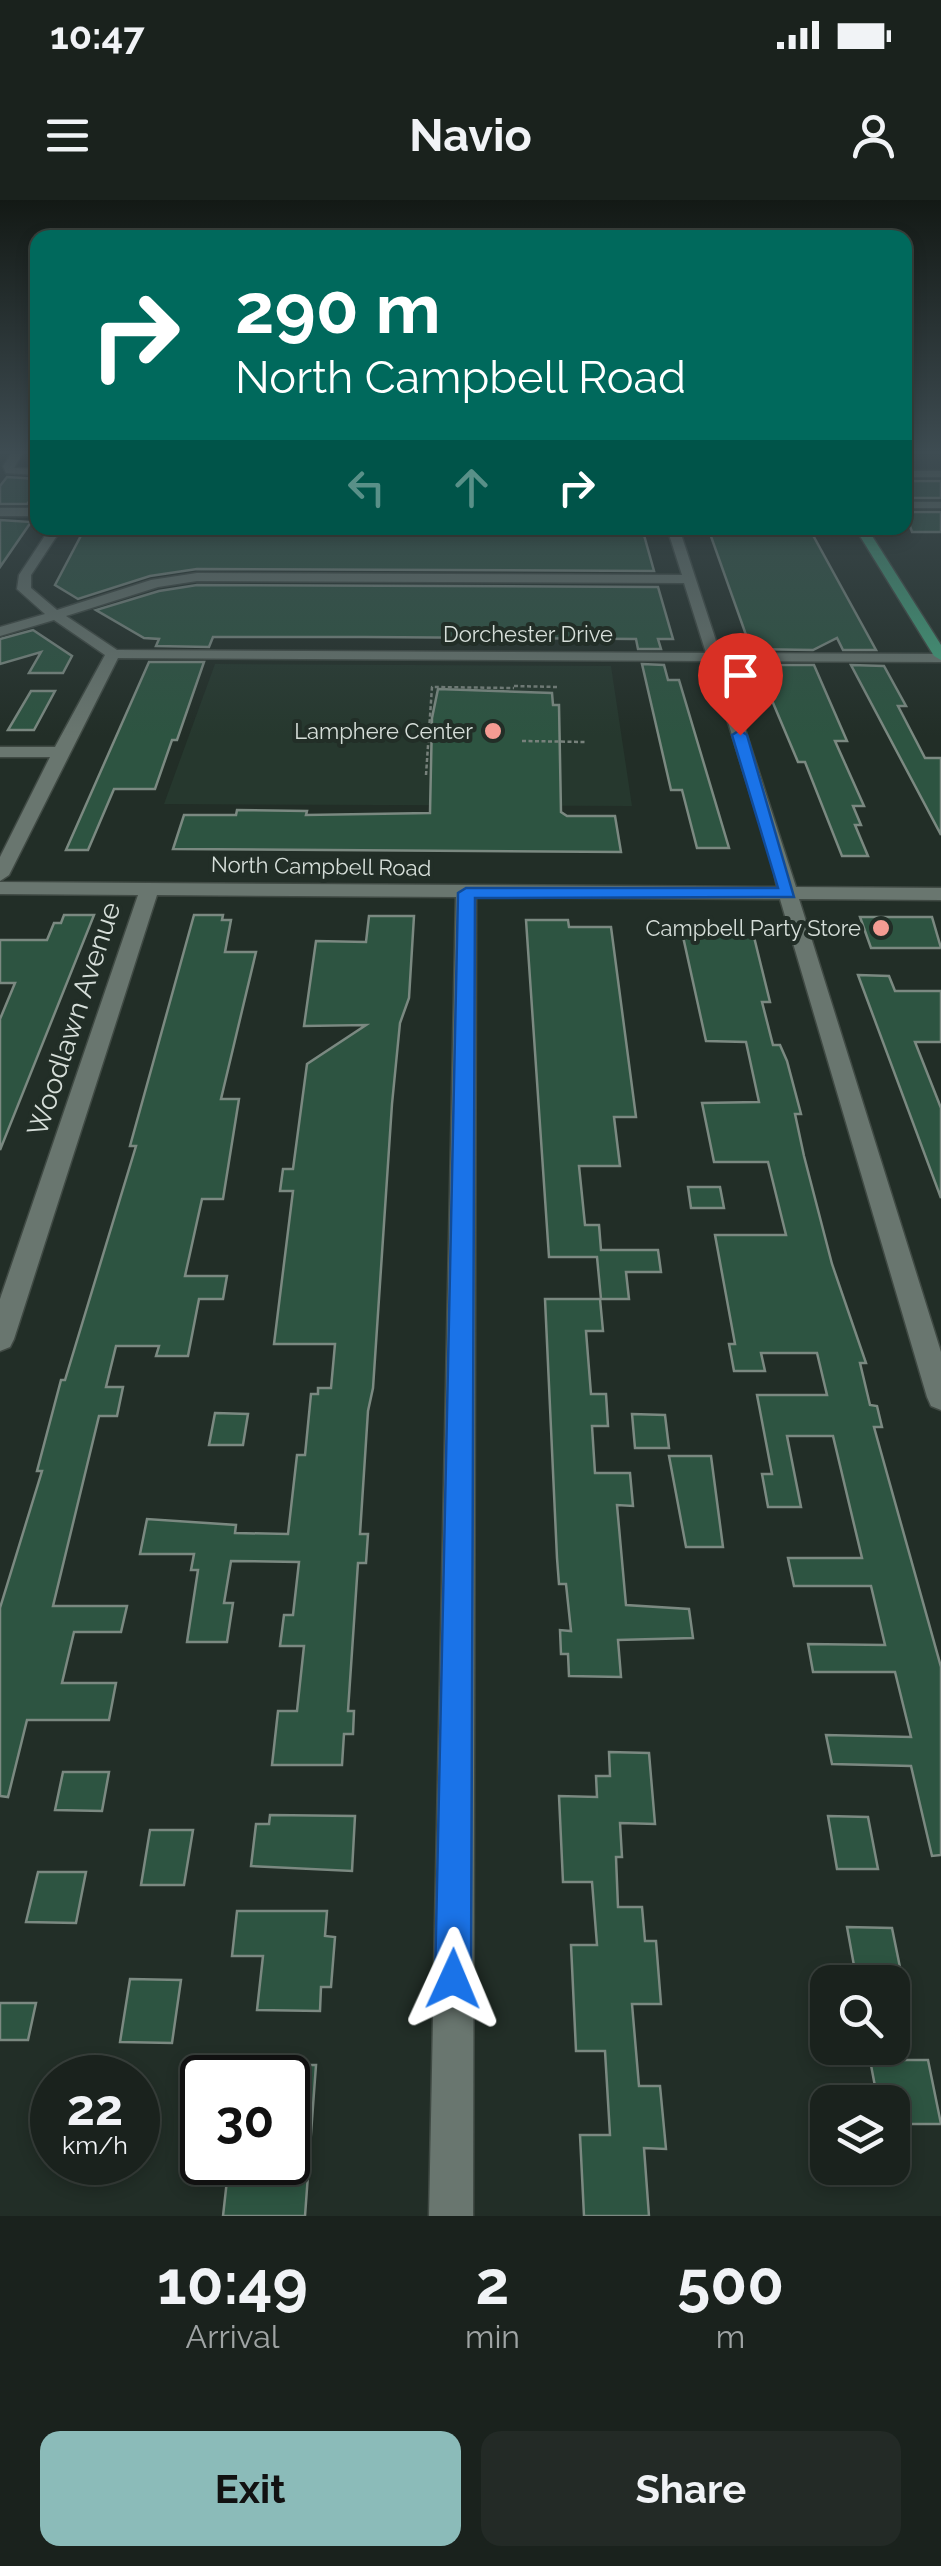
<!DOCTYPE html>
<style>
:root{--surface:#1a221d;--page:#232a26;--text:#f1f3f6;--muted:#9fa4a4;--line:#383f3b;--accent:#8bbbb9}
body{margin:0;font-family:Raleway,sans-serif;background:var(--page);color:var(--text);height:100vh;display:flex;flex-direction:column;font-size:38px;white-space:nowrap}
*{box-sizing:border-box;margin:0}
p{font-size:32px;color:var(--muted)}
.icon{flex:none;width:55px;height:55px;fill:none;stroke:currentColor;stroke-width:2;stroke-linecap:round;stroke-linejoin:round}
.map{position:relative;height:2016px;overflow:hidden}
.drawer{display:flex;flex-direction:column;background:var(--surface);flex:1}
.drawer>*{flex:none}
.top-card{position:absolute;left:30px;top:30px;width:882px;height:305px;border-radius:20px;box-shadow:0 5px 15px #0003,0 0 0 2px var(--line);background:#00695c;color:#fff;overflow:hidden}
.controls{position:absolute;left:810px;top:1765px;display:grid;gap:20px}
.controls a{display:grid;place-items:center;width:100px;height:100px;border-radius:20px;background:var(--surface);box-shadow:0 5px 15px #0003,0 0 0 2px var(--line);font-size:50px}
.speed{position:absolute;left:30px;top:1855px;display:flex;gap:20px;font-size:50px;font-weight:700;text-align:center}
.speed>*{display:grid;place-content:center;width:130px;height:130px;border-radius:50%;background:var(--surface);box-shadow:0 5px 15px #0003,0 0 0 2px var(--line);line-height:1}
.speed small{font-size:25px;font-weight:400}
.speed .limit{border:5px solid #111;border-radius:15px;background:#fff;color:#111}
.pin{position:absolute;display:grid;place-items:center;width:85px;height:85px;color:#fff;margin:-102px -42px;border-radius:50% 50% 50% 0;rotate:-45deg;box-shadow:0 0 10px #0007}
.pin .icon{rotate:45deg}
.me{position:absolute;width:110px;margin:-55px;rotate:1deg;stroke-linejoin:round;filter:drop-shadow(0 0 8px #0008)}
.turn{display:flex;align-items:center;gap:35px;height:210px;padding:0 40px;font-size:45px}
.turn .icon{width:130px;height:130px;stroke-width:2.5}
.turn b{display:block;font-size:70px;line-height:85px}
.lanes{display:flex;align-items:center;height:95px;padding:0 40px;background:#0003;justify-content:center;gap:50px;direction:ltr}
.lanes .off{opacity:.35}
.eta{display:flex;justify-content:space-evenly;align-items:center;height:170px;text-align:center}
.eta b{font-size:60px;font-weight:700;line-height:70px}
.cta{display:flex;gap:20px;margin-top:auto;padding:20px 40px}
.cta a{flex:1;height:115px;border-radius:20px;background:var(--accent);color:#111;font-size:40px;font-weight:700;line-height:115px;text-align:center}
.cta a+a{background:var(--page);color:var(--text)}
.status{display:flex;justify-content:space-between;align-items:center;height:70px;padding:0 50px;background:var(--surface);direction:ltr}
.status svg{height:28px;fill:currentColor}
header{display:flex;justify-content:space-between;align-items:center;height:130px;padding:0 40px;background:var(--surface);font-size:45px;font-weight:700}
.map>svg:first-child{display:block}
.built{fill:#26382e}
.building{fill:#2d5441;stroke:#7b8981;stroke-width:2.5}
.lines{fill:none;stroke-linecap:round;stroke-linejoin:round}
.minor-casing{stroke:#404a44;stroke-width:3}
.major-casing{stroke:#404a44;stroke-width:3}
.path{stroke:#77817b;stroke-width:2.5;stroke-dasharray:4 2.5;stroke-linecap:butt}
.minor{fill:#69766f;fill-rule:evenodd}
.major{fill:#44a17c;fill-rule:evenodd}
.route{fill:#1a73e8;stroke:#114b97;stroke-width:2.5}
.poi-dot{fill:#f59c93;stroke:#222e27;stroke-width:4}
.labels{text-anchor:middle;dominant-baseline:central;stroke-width:8;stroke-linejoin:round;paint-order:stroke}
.far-street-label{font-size:22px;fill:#d6ded9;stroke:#222e27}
.far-poi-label{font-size:22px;fill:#d6ded9;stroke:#222e27;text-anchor:end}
.street-label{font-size:28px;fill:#d6ded9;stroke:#222e27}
</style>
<div class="status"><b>10:47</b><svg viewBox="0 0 49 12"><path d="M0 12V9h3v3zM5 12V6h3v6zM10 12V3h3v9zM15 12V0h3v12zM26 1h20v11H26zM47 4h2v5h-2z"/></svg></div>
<header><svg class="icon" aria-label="menu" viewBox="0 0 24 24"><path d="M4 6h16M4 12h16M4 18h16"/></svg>Navio<svg class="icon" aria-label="person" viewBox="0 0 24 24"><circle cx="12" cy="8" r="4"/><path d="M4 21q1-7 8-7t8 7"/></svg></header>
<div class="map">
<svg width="941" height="2016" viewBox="0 0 941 2016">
<rect width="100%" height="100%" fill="#222e27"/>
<!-- built -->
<polygon class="built" points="215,464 611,466 632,606 164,604"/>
<!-- building -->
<g class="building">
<polygon points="7,277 38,279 38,291 27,304 0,304 0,286"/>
<rect x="905" y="281" width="36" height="17"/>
<polygon points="905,312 941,312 941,332 912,332"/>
<polygon points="0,320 31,322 0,367"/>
<polygon points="85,328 642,328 654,371 197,369 150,376 78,399 55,385"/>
<polygon points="708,328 809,328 876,450 843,450 837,438 813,450 751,449"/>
<polygon points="197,385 658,387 673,439 658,439 661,449 638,449 636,439 364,437 213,437 209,447 156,446 159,439 144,438 96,410 159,391"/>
<polygon points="33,430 72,456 63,473 29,473 41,452 0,464 0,439"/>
<polygon points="149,462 204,462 177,540 172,540 155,589 114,589 88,650 66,650"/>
<polygon points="642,464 664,465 668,480 679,480 729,648 697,648 682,590 671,590"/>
<polygon points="757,465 814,465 847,541 835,541 864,606 853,606 861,625 855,625 868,656 842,656 805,562 798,562"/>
<polygon points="851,465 884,466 906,506 898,506 925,558 941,558 941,635"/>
<polygon points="438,489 552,493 553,505 559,505 561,612 567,616 615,616 621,652 173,649 184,615 236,615 237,610 307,611 306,615 430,613 432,518"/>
<polygon points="31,491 55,491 34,530 8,530"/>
<polygon points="64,715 94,715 0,950 0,819 15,783 0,783 0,740 47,740 54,723 61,723"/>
<polygon points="194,715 223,715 222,720 231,720 225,752 256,752 221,899 239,899 223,999 202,999 185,1076 227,1076 223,1099 199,1099 188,1156 156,1156 159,1146 116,1146 106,1187 123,1187 117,1216 99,1216 53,1406 127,1406 121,1432 74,1432 62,1483 116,1483 109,1520 27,1520 8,1597 0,1596 0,1408 42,1271 37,1271 61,1180 65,1180 136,946 130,946"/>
<polygon points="369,716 414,716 409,798 400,823 392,904 373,1188 368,1211 360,1334 368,1334 366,1363 358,1363 348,1511 354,1511 353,1534 344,1534 342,1565 272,1565 278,1511 297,1511 304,1446 280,1446 284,1415 293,1415 299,1362 231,1361 224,1403 233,1403 227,1442 187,1442 198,1370 191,1370 194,1354 140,1354 147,1319 236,1325 235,1333 288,1334 297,1255 305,1255 311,1194 318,1194 318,1188 331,1188 335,1144 274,1144 293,991 280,991 283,969 293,969 307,864 366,825 304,826 316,741 366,742"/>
<polygon points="860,717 932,717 941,748 871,748"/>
<polygon points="526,720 568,720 569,727 611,727 636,917 614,917 620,966 579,966 585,1025 599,1025 601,1050 658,1050 661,1072 626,1072 629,1099 601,1099 597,1057 549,1057"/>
<polygon points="682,732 754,737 770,802 762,802 773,845 780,845 787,861 801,914 795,914 804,956 832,1064 866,1163 860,1163 870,1205 877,1206 882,1227 874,1227 941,1467 941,1655 932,1656 911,1566 832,1564 826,1535 911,1537 895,1472 813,1472 808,1444 885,1445 871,1386 794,1386 788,1358 862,1358 833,1236 787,1236 801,1307 768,1307 762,1274 772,1274 757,1195 827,1195 817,1153 761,1153 765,1171 734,1171 729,1144 735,1144 715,1035 786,1035 768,962 714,962 702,903 759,902 746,842 706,841"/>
<polygon points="858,775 889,776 895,791 941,791 941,842 915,842 941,908 941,998"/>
<polygon points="688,987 720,987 724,1008 691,1008"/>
<polygon points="545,1099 600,1099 603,1131 586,1131 591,1194 606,1194 608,1226 592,1226 595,1273 630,1273 633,1306 617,1305 626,1405 689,1409 693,1438 618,1440 621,1477 569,1476 568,1454 561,1454 560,1430 571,1431 566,1384 559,1384 557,1358"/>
<polygon points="215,1213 248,1214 243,1245 209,1245"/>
<polygon points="632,1214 665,1215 669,1248 635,1248"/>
<polygon points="669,1256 711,1256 723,1347 686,1347"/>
<polygon points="609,1552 649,1553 655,1624 620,1623 622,1657 616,1657 618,1707 642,1707 645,1741 656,1741 661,1804 632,1804 639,1886 660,1886 666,1949 644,1948 649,2016 584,2016 580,1935 610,1935 605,1851 576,1851 571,1745 597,1745 592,1682 563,1682 559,1596 597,1597 596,1576 610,1576"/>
<polygon points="63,1572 109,1572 102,1611 55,1610"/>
<polygon points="270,1615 355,1616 352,1671 251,1666 256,1624 269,1624"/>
<polygon points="828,1616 868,1617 878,1669 837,1669"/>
<polygon points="150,1630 193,1630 184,1685 141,1685"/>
<polygon points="38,1672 86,1672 76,1723 26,1722"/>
<polygon points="237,1711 327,1711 325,1736 335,1737 331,1787 321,1787 320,1811 257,1810 263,1756 232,1756"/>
<polygon points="847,1727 892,1728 903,1782 857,1782"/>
<polygon points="130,1779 181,1780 172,1843 120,1842"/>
<polygon points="0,1803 36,1803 28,1840 0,1840"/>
<polygon points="870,1860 928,1860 941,1924 892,1924 892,1902 878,1902"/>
<polygon points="288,1865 316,1865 305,2016 223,2016 229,1962 288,1962"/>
</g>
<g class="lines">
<!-- minor casing -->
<g class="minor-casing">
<g id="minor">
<polygon points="11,254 22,254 14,268 38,269 38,275 6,273 3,266"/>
<rect x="905" y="271" width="36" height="6"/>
<rect x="905" y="302" width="36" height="6"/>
<rect x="0" y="308" width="38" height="8"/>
<path d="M50,328H62L31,375V388L57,410L151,380L197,373L682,375L667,328H679L720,453L941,454V462L723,461L796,687L941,688V700L799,699L941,1152V1210L931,1206L927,1197L780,699L476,697L473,2016H429L456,697L157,695L14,1139L10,1147L0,1151V1099L138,695L0,694V682L777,687L773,667L709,461L118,458L9,675L0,681V657L50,557H0V547H55L105,455L54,420L0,436V427L45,414L17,389L19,375ZM197,381L684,383L706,453L117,450L66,416L158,387Z"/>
</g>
</g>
<!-- major casing -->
<g class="major-casing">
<polygon id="major" points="855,328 867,328 941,445 941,460 934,456"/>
</g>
<!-- path -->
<g class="path">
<polyline points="514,486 557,487"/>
<polyline points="522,541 585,542"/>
<polyline points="426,575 432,487 514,488"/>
</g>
<!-- minor -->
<use href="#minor" class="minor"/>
<!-- major -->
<use href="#major" class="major"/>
</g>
<!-- sky -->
<linearGradient id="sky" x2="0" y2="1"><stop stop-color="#131915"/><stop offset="0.47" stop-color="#3e4c52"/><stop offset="1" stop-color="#3e4c52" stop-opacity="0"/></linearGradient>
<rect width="941" height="536" fill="url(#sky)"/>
<!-- route -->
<polygon class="route" points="740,530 747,535 794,697 475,698 471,1779 466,1792 453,1797 440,1792 435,1779 458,693 466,688 778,688 732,535"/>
<!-- markers -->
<g class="poi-dot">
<circle cx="493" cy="531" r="10"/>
<circle cx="881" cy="728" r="10"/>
</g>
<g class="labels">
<!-- far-street labels -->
<g class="far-street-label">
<text x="528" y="434">Dorchester Drive</text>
<text transform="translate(321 666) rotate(1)">North Campbell Road</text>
</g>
<!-- far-poi labels -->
<g class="far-poi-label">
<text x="473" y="531">Lamphere Center</text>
<text x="861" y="728">Campbell Party Store</text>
</g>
<!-- street labels -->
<g class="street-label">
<text transform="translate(74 819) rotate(-72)">Woodlawn Avenue</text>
</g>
</g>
</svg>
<div class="controls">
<a><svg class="icon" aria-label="search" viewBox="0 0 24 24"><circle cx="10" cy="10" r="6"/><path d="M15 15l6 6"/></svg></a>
<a><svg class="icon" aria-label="layers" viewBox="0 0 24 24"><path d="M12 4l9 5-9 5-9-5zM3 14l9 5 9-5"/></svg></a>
</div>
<div class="speed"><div>22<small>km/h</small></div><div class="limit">30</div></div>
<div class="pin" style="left:740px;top:535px;background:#d93025"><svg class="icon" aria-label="arrive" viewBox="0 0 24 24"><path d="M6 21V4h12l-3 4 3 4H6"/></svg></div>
<svg class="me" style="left:453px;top:1779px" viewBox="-20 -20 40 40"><path d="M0-17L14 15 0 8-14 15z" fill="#1a73e8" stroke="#fff" stroke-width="4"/></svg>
<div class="top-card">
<div class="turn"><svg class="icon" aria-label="right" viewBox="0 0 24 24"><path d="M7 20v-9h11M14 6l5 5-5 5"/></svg><div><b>290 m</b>North Campbell Road</div></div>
<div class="lanes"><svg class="icon off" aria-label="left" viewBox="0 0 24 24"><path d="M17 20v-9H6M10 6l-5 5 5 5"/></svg><svg class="icon off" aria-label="ahead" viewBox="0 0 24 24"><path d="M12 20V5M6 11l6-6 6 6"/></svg><svg class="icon" aria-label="right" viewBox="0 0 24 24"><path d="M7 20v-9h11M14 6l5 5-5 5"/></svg></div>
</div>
</div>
<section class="drawer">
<div class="eta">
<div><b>10:49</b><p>Arrival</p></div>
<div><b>2</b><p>min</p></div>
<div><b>500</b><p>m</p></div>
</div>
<div class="cta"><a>Exit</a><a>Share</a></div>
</section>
